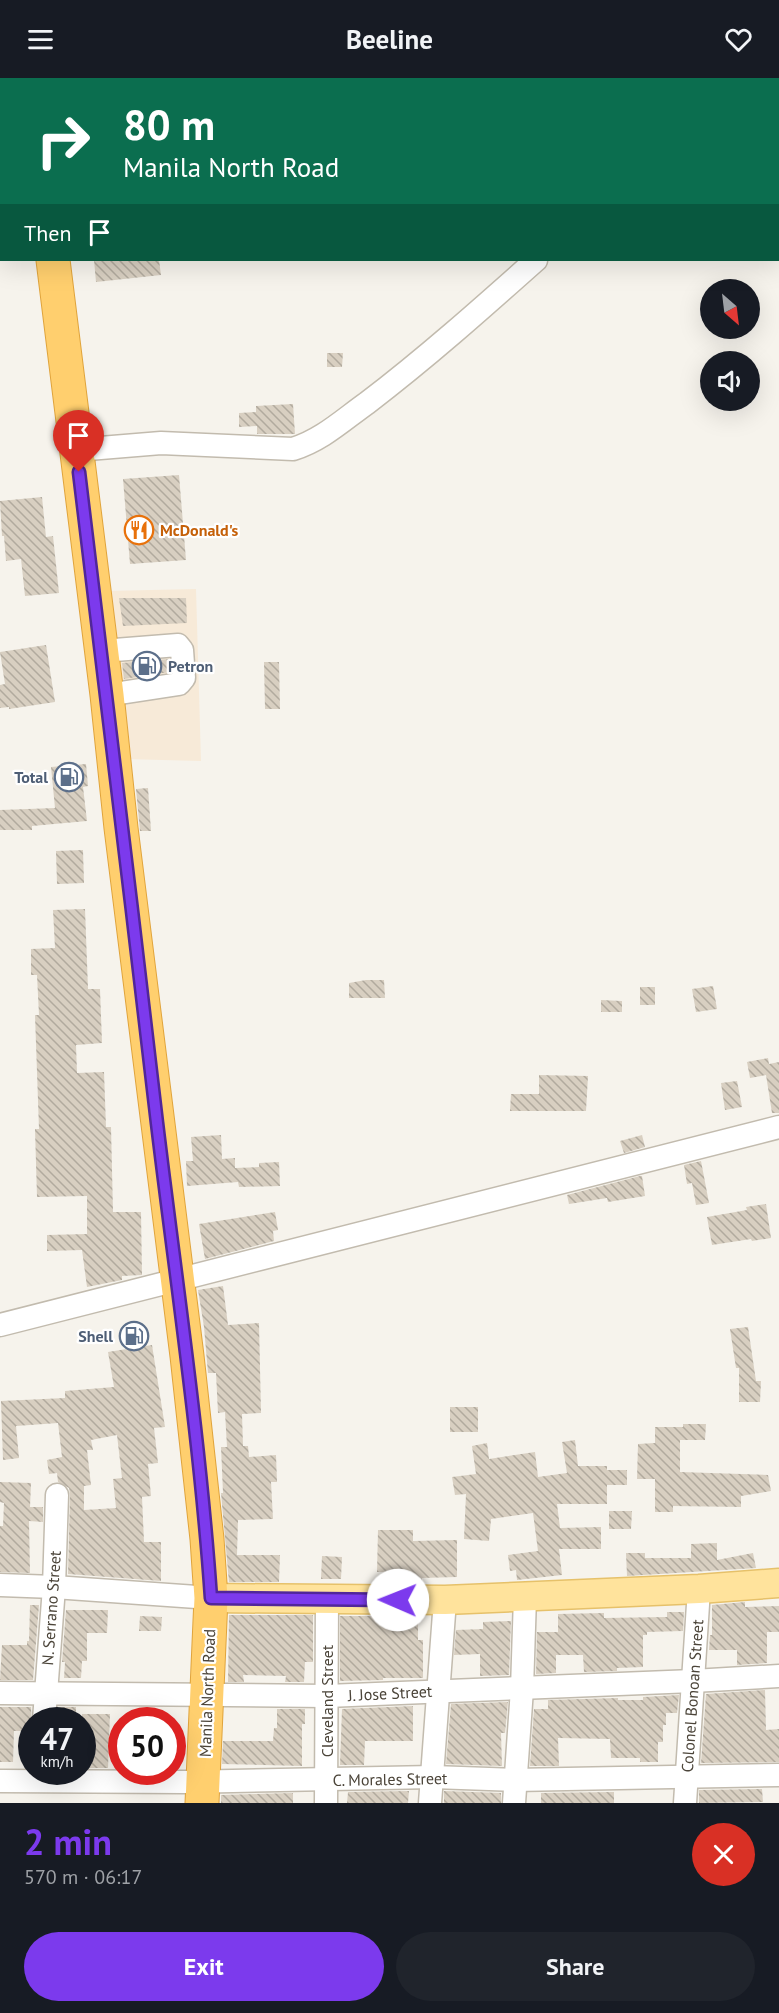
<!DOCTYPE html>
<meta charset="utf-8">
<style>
:root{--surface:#171b24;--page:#20242c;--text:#f1f3f6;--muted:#9ea1a6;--accent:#7c3aed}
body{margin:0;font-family:"PT Sans",sans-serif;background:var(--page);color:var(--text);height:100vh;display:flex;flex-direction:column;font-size:22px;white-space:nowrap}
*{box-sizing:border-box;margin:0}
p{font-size:20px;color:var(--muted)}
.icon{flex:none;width:33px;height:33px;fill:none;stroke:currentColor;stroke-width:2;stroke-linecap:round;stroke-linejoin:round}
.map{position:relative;height:1725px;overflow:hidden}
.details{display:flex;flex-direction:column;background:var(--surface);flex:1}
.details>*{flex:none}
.top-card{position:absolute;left:0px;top:0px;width:780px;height:183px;box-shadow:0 6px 24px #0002;background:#0b6e4f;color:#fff;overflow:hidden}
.needle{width:39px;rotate:152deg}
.buttons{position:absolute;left:700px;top:201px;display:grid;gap:12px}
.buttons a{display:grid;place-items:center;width:60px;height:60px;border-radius:50%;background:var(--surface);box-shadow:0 6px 24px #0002;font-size:30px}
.speed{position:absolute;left:18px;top:1629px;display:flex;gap:12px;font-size:30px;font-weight:700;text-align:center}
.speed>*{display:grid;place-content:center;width:78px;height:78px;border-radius:50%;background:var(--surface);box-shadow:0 6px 24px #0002;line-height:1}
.speed small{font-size:15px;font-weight:400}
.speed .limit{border:9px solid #d22;background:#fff;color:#111}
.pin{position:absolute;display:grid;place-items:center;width:51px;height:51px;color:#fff;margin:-62px -26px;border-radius:50% 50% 50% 0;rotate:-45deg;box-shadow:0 0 6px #0007}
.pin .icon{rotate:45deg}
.me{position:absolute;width:66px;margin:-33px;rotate:271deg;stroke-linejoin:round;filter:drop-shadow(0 0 4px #0008)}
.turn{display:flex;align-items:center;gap:21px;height:126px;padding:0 24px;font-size:27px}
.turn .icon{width:78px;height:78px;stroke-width:2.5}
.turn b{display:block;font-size:42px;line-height:51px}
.then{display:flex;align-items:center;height:57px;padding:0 24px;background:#0003;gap:12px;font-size:22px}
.round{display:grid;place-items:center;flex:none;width:63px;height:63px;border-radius:32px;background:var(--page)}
.head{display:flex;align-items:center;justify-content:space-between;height:102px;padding:0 24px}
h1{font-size:36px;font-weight:800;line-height:45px;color:var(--accent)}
.action{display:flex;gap:12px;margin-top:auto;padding:12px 24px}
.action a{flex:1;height:69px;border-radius:36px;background:var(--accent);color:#fff;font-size:24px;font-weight:800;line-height:69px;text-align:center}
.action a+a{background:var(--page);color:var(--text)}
header{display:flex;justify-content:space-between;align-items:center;height:78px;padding:0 24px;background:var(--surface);font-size:27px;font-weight:800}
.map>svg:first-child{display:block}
.commercial{fill:#f7ead8}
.building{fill:url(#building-back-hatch);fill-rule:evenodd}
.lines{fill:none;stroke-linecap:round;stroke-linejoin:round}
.minor-casing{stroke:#c2bbae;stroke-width:25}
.major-casing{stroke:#e6c16a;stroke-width:31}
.highway-casing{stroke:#e0a43c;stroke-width:35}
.minor{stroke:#fff;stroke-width:22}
.major{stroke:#ffe39c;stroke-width:28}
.highway{stroke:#ffcf6e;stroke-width:33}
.route-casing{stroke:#51269a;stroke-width:15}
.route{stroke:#7c3aed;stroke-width:10}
.labels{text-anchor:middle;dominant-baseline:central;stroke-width:4.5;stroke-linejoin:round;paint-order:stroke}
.food-label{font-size:16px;font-weight:bold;fill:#c56008;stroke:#fff;text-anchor:start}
.service-label{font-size:16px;font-weight:bold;fill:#4e5e75;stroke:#fff;text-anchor:end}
.street-label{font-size:16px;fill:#4b4439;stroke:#fff}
</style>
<header><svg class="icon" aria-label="menu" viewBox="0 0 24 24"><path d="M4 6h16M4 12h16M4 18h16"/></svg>Beeline<svg class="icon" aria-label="heart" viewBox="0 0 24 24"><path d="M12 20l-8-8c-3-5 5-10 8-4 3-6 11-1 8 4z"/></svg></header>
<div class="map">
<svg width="779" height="1725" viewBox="0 0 779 1725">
<defs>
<pattern id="building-back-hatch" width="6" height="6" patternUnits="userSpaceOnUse" patternTransform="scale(1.5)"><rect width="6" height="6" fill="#d8cfc1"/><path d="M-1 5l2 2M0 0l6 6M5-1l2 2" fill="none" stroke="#b1aa9e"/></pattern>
</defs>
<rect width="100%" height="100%" fill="#f6f3ec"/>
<!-- commercial -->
<polygon class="commercial" points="196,511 201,683 123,681 106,513"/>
<!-- building -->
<g class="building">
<polygon points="94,182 159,182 161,197 96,204"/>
<polygon points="327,275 343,275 342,289 327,289"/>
<polygon points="293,326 295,356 257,356 257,348 239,349 239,335 256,334 256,328"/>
<polygon points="179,397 186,482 130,486 123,401"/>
<polygon points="42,419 46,459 53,458 59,515 25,518 21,481 6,483 4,458 2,458 0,423"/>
<polygon points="119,520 186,520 187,545 123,548"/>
<polygon points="46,567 55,624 9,631 9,629 0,630 0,607 5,606 0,574"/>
<polygon points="169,581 170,594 124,601 122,585"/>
<polygon points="264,584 279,584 280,631 265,631"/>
<polygon points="86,686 88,708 83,709 87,743 32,748 32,752 0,752 0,732 55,730 51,689"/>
<polygon points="148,710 151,753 140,753 136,711"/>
<polygon points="83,772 84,805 57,806 56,773"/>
<polygon points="85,831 88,911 100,911 102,965 76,967 77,995 104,994 106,1049 111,1049 113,1134 141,1134 142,1197 122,1198 122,1202 87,1209 82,1172 47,1173 47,1157 87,1156 87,1118 37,1119 35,1051 39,1051 35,937 39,937 37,897 31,897 31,871 55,870 53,832"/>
<polygon points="366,902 384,902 385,920 349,920 349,905"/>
<polygon points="713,908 717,931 696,934 692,911"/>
<rect x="640" y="909" width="15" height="18"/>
<polygon points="601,922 622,923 622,934 601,934"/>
<polygon points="768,980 769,986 779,984 779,1035 772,1035 766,997 750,1000 747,984"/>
<polygon points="539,997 588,998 586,1033 510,1033 511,1016 539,1016"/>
<polygon points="737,1003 742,1029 725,1032 721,1005"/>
<polygon points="221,1057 222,1081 235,1080 235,1090 259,1089 259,1085 279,1084 280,1108 239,1109 238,1104 187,1108 186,1083 193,1083 191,1059"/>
<polygon points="642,1057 645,1069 624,1075 620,1063"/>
<polygon points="701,1083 709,1125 696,1127 692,1105 687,1106 684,1087"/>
<polygon points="640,1098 642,1098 645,1118 608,1124 607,1120 569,1126 567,1117"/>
<polygon points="766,1126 771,1160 752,1163 751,1161 712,1167 707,1139 747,1132 746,1129"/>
<polygon points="275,1134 278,1152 273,1153 274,1163 205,1181 199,1146"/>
<polygon points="223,1208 228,1247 259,1245 261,1335 242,1336 243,1368 248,1368 249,1379 276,1377 277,1404 271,1404 273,1441 238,1442 237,1477 280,1477 279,1504 229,1504 221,1415 223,1415 221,1369 227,1369 225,1334 218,1335 216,1295 208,1295 204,1249 198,1212"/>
<polygon points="748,1249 756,1303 761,1303 760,1324 739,1324 739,1290 736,1290 730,1251"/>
<path d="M152,1267L165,1349L154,1350L158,1385L148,1386L151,1418L142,1419L144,1464H161V1503L68,1496L70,1417L69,1410L58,1404L57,1395L49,1396L47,1382L62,1379L58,1345L16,1348L19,1380L3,1382L1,1323L65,1320V1313L114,1309L108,1274ZM117,1357L122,1400L113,1401L116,1430L84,1432V1408L91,1407L87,1372H93L91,1362Z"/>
<rect x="450" y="1329" width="28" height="25"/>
<polygon points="683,1346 706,1346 705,1362 680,1362 680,1394 768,1397 771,1413 741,1418 741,1429 673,1428 673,1434 655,1434 655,1401 637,1401 638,1366 655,1365 655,1349 683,1349"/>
<polygon points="575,1362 578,1388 607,1388 607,1392 627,1392 627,1407 607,1407 607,1426 557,1426 560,1450 601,1449 601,1471 559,1471 562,1497 517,1502 516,1492 510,1493 508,1477 538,1473 533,1435 491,1441 489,1463 464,1461 466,1416 455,1417 452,1399 476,1396 472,1368 487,1365 489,1381 535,1374 538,1399 567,1395 562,1364"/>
<polygon points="0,1404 31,1405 30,1429 43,1429 43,1444 29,1443 30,1495 0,1494 0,1448 3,1448 4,1425 0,1424"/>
<polygon points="609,1433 632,1433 631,1451 609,1451"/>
<polygon points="378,1452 413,1452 413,1463 457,1462 457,1499 422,1500 422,1505 393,1505 393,1494 377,1494"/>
<polygon points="717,1465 717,1482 753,1475 756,1490 627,1498 626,1475 645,1475 645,1480 691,1480 691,1466"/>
<polygon points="322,1478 342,1479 341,1501 321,1501"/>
<polygon points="745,1524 745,1529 779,1528 779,1554 767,1554 767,1585 737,1587 737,1572 709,1572 710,1557 712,1557 712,1527"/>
<polygon points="30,1527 39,1527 33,1602 0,1602 2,1567 27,1567 27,1563 29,1563"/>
<polygon points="66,1532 108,1532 107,1555 87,1555 87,1583 82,1583 81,1600 64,1600 65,1584 62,1584"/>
<polygon points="667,1534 684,1534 683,1553 647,1554 647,1557 643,1557 643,1589 617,1590 617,1593 584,1594 583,1577 556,1577 556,1595 536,1596 537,1554 558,1554 558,1536 604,1535 604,1540 667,1539"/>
<polygon points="229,1537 313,1537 313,1584 305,1584 304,1604 285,1604 286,1598 243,1597 244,1604 228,1604"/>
<polygon points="140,1538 162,1539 161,1553 139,1553"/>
<polygon points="340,1538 418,1538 418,1562 423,1562 423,1600 383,1600 383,1602 340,1603"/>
<polygon points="511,1543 509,1597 480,1598 480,1576 454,1577 456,1552 483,1551 483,1544"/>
<polygon points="765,1612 766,1652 779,1651 779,1684 701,1685 706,1616"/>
<polygon points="679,1617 677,1635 666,1635 666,1647 663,1647 663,1664 658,1664 658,1684 640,1684 640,1680 611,1680 610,1661 558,1660 559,1688 530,1688 534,1631 548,1631 548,1622 618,1620 618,1622 643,1622 643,1619"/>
<polygon points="508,1624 505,1655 501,1655 502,1688 446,1686 451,1626"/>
<polygon points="413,1628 413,1663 365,1663 364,1687 340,1687 342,1631"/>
<polygon points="0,1629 31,1629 32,1653 14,1653 13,1684 0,1684"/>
<polygon points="59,1629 76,1629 76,1642 57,1642"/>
<polygon points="277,1631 305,1631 305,1646 302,1646 302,1688 222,1686 223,1663 273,1663 274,1650 277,1650"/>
<polygon points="82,1636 110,1636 108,1690 82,1690"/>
<polygon points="762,1711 763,1724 699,1725 699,1712"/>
<polygon points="409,1713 408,1725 347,1725 348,1714"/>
<polygon points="444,1713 501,1715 501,1725 444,1725"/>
<polygon points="614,1714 614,1725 541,1725 541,1715"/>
<polygon points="293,1715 293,1725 221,1725 221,1717"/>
</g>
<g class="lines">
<!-- minor casing -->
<g class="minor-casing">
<g id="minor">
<polyline points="778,23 779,22"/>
<path d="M76,372L161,365L293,371C322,362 343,342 367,325C426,280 481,231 536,182"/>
<polyline points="102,573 178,567 182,572 184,600 179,606 107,617"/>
<polyline points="0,1247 779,1049"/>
<polyline points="0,1507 54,1509 211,1520"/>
<polyline points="0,1615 327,1618 693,1603 779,1598"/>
<polyline points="44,1642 54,1509 57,1417"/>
<polyline points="0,1703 185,1704 433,1699 514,1702 779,1697"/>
<polyline points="326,1725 327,1521"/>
<polyline points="430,1725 445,1522"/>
<polyline points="514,1725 522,1611 525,1519"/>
<polyline points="685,1725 699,1511"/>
</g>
</g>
<!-- major casing -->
<g class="major-casing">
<polyline id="major" points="211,1520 445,1522 699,1511 779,1505"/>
</g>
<!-- highway casing -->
<g class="highway-casing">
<g id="highway">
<polyline points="31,0 31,2"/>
<polyline points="53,182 107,617 121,750 187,1278 207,1461 211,1520 202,1725"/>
</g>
</g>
<!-- minor -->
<use href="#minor" class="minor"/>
<!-- major -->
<use href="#major" class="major"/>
<!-- highway -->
<use href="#highway" class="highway"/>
</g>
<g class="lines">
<!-- route casing -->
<g class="route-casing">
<path id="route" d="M79,394C107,611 131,828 157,1045C176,1203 200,1361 211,1520L398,1522"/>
</g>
<!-- route -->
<use href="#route" class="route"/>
</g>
<!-- icons -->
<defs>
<g id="restaurant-ring" transform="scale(1.5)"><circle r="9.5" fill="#fff" stroke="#e8710a" stroke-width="1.5"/><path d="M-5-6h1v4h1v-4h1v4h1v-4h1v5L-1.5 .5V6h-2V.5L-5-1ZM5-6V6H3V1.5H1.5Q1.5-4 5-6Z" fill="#e8710a"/></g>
<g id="fuel-ring" transform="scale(1.5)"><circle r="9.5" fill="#fff" stroke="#5c6f8a" stroke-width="1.5"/><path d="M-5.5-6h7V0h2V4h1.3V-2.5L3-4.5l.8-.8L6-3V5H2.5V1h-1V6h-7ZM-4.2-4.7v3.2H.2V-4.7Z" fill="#5c6f8a"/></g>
</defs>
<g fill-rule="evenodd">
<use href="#restaurant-ring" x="139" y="452"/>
<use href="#fuel-ring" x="147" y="588"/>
<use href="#fuel-ring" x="69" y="699"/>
<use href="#fuel-ring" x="134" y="1258"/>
</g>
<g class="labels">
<!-- food labels -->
<g class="food-label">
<text x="160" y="452">McDonald's</text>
</g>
<!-- service labels -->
<g class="service-label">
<text x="168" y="588" text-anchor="start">Petron</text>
<text x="48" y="699">Total</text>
<text x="113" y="1258">Shell</text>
</g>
<!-- street labels -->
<g class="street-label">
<text transform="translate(51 1530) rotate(-86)">N. Serrano Street</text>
<text transform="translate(207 1615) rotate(-88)">Manila North Road</text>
<text transform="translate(390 1615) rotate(-3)">J. Jose Street</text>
<text transform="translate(692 1618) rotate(-86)">Colonel Bonoan Street</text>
<text transform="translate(327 1623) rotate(-90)">Cleveland Street</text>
<text transform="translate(390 1701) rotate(-1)">C. Morales Street</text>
</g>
</g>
</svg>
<div class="buttons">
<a><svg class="needle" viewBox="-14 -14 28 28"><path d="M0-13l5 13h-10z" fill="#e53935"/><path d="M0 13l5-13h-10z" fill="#9ea1a6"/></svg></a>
<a><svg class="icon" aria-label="sound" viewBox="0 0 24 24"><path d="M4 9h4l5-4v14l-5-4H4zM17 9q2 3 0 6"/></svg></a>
</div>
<div class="speed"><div>47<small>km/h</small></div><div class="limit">50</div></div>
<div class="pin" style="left:79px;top:394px;background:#d93025"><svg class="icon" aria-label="arrive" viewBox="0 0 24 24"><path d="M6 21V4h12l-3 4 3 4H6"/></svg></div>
<svg class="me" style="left:398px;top:1522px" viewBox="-20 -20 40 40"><circle r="19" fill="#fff"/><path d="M0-13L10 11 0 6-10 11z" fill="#7c3aed"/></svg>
<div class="top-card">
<div class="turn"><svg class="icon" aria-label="right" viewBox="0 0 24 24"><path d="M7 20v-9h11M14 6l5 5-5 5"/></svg><div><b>80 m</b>Manila North Road</div></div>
<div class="then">Then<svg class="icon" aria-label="arrive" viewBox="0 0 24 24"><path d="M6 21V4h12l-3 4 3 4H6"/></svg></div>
</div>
</div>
<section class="details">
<div class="head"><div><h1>2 min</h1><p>570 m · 06:17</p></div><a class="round" style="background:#d93025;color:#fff"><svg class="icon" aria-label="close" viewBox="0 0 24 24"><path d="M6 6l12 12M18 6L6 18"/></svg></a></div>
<div class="action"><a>Exit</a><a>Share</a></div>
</section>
